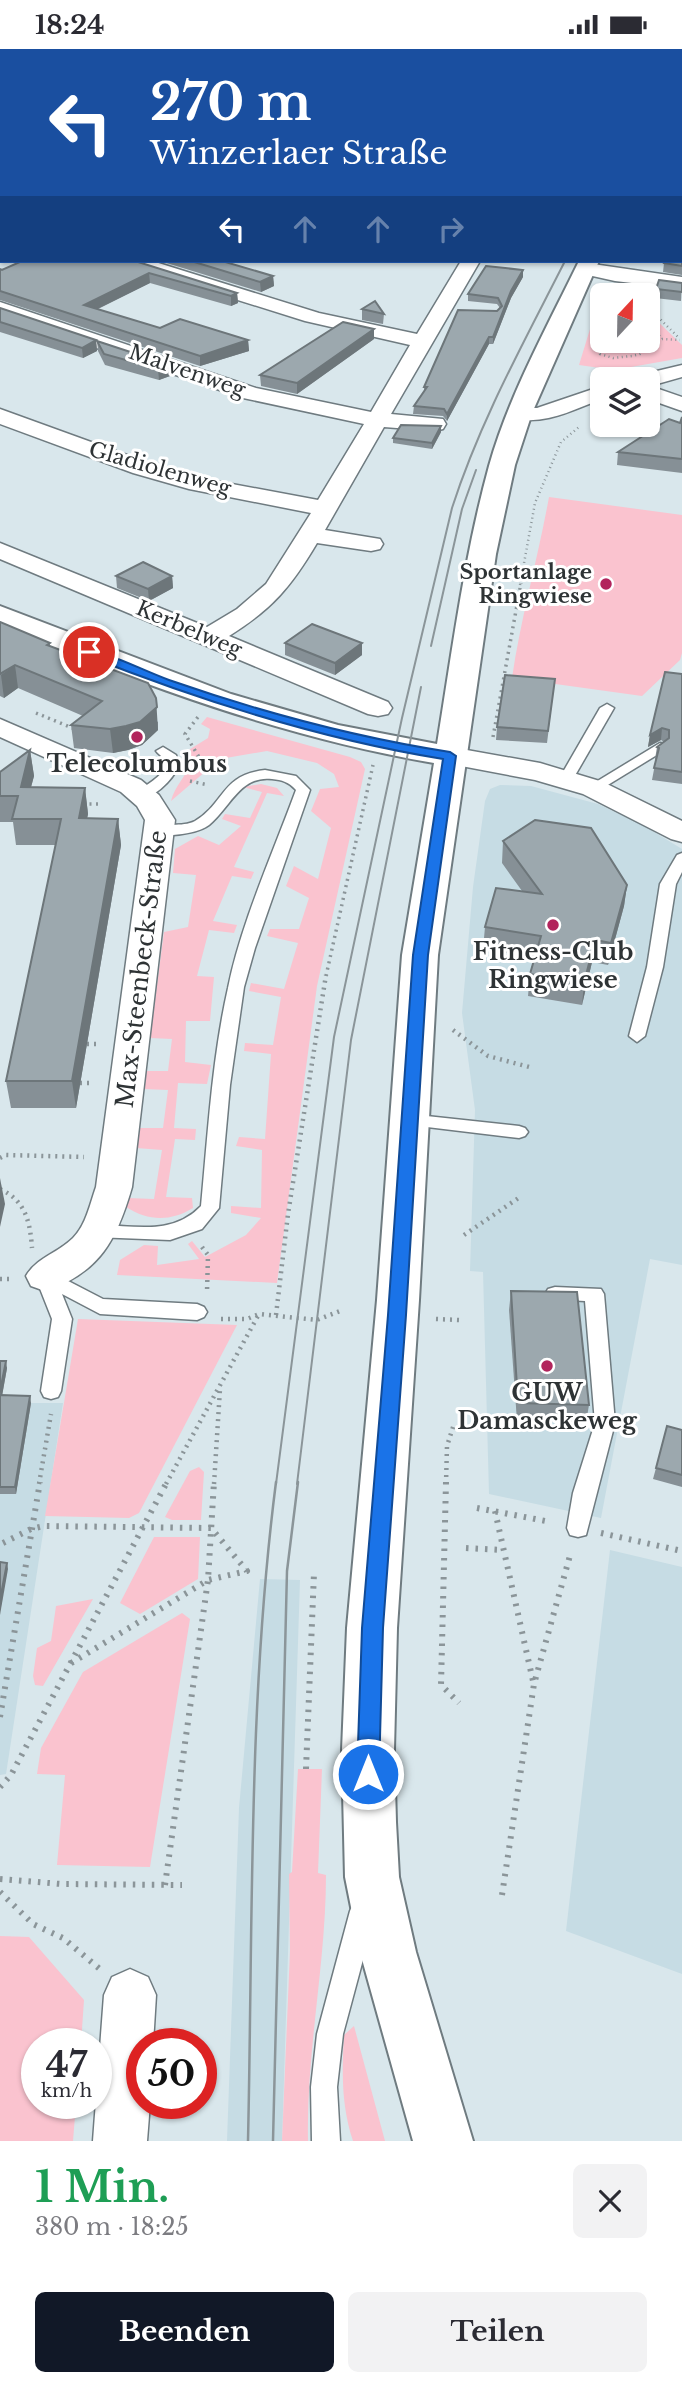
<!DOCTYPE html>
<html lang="de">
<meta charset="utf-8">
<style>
:root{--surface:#fff;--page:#f2f2f3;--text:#2b2b33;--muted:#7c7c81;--accent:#111827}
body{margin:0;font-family:"Libre Baskerville",serif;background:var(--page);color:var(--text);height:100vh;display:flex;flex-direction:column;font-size:26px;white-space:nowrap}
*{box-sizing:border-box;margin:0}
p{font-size:23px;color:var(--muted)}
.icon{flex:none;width:38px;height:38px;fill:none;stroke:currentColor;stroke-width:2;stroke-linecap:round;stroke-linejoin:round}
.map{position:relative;height:2092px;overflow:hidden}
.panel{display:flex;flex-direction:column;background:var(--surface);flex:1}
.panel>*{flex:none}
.hud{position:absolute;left:0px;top:0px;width:682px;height:214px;box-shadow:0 2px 5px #0004;background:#1a4fa0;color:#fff;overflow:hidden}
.needle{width:46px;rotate:22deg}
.controls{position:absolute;left:590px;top:234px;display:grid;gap:14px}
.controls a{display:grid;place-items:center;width:70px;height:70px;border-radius:10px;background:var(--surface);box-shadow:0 2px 5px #0004;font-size:35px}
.speed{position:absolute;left:21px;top:1979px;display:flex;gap:14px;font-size:35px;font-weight:700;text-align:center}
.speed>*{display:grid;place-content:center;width:91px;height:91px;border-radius:50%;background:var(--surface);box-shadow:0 2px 5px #0004;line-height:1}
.speed small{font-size:18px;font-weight:400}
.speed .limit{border:10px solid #d22;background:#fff;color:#111}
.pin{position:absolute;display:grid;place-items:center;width:60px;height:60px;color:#fff;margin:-30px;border:4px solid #fff;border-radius:50%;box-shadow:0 2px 7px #0007}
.me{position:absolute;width:77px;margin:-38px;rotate:0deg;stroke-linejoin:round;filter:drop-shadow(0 0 5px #0008)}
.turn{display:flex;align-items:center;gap:24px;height:147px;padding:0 35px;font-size:32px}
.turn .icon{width:91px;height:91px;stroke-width:2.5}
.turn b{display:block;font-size:49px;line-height:60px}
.lanes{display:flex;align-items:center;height:66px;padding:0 35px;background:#0003;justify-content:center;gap:35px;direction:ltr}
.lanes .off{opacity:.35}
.round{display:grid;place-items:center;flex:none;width:74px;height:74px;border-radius:10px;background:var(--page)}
.summary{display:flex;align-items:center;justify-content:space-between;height:119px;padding:0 35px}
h1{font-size:42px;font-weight:700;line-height:52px;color:#1e9e55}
.cta{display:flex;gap:14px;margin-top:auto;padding:14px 35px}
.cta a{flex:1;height:80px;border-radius:10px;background:var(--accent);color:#fff;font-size:28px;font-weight:700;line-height:80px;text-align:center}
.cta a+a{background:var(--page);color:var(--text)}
.status{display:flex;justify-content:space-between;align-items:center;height:49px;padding:0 35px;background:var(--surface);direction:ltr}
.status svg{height:19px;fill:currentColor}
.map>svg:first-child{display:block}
.built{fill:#c6dce4}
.green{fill:#fac3cf}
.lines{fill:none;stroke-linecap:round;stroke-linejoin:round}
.service-casing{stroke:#6f7b80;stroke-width:3}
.minor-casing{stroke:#6f7b80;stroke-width:3}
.secondary-casing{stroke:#6f7b80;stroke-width:4}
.path-far3{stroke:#8b9599;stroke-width:2.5;stroke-dasharray:1 3.5;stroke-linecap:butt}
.path-far2{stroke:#8b9599;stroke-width:3.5;stroke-dasharray:2 4.5;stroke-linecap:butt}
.path-far1{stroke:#8b9599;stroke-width:4.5;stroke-dasharray:2 5;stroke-linecap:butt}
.path{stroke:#8b9599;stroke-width:6;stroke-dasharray:2.5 7;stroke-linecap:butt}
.service{fill:#fff;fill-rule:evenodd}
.minor{fill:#fff;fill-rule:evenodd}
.secondary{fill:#fff;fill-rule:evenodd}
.tram-far1{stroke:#8b9599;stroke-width:2}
.tram{stroke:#8b9599;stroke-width:2.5}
.wall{fill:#869096}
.shaded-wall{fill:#6d767a}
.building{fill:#9ca8ae;stroke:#6d767a;stroke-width:2}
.route{fill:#1a73e8;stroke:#114b97;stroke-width:2}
.poi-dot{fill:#b2245c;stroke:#fff;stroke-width:2.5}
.labels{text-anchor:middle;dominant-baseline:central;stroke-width:6;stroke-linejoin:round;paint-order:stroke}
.far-street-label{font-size:21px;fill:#2e3335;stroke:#fff}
.far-poi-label{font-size:21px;font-weight:bold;fill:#2e3335;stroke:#fff;text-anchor:end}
.poi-label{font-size:24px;font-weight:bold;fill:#2e3335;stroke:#fff}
.street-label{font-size:24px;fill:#2e3335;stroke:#fff}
</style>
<div class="status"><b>18:24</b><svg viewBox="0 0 49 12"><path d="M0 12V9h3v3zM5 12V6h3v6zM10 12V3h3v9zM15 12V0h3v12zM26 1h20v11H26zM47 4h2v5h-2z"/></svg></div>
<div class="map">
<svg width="682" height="2092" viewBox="0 0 682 2092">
<rect width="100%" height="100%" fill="#d9e7ec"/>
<!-- built -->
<g class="built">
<polygon points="500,736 531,737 598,755 646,778 682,800 682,1216 650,1210 601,1469 489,1445 483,1223 470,1222 475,1061 462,964 473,838 485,752 490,740"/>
<polygon points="31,1354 63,1354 6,1725 0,1726 0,1445 16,1445"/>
<polygon points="610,1501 682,1518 682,1925 566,1882"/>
<polygon points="260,1530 300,1531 282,2092 227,2092 239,1759"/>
</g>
<!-- green -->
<g class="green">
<polygon points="598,254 602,254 602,292 648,292 648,263 682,296 682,309 614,321 579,316"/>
<path d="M549,448L682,466V604L680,611L642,647L512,629C521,568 538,509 549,448Z"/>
<path d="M207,668L350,708L361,713L365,720L317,937L277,1234L117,1226L120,1211L144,1196L158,1197L157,1216L199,1210L188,1195L192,1192L205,1208L246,1186L261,1169L231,1164V1157L261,1159L262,1101L236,1097L239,1088L265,1090L271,1005L244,1002L245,994L273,996L281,948L249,942L251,934L284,940L298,894L267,887L270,880H299L309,849L286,837L294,817L318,830L331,779L311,762L320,740L339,738L334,725L317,714L267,702L220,710L171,752C175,736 187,727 192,711L187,702L208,689L210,680L201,675Z"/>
<path d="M261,735L277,739L284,747L267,744L234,818L254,823L251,830L232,827L213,872L237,876L234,884L209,881L197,927L214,928L210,972H186L185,1013L211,1016L207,1035L178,1034L174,1079L196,1080L195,1091L175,1090L166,1148L192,1149L193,1159C170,1173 148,1172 126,1158L127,1149L154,1150L162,1101L136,1099L137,1079H163L168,1041L143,1040L145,1022H168L172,990L150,989L164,883L188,878L196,826L173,824L175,800L198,787L219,796L241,777L222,770L225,765L250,769L262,743L243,738Z"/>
<polygon points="78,1270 237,1276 139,1464 129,1469 45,1467"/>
<polygon points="199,1418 204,1423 201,1471 172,1471 165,1468 190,1422"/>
<polygon points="154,1488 200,1488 198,1530 140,1565 120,1554"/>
<polygon points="93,1550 43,1637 35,1636 33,1627 37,1599 51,1592 56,1557"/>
<polygon points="182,1564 190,1570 150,1818 57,1816 65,1726 37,1725 41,1699 83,1623"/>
<path d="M298,1720H322L318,1824L326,1826C326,1915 306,2003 308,2092H282L290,1902L289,1825L292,1823Z"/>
<polygon points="0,1887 29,1888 84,1951 81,1995 37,1995 37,2054 76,2055 73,2092 0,2092"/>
<path d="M354,1977L385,2092H353C341,2056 342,2023 344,1986Z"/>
</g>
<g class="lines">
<!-- service casing -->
<g class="service-casing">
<g id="service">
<polygon points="607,655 614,659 573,730 571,733 561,733 559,730 600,659"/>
<polygon points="660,694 665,695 665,701 598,742 593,743 586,739"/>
<path d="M163,698L176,706L179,717C172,731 153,752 136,749L134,746L136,743C144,737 171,724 164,710C162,707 158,705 156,702Z"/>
<path d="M265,721L296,727L310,741L255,899L244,938L230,1036L219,1159L202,1180L170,1191L94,1188L92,1183L94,1178L101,1176C138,1177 173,1186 201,1157C208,1084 212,1010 228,939C241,874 273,804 296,741C289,733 282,731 272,730C240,726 230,759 209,776C199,783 185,785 173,786C164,786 158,788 153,782C163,772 182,779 195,772C226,753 221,726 265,721Z"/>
<polygon points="682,804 682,823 676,835 663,918 645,987 637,993 629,987 647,918 660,835 677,806"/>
<polygon points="408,1065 519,1077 525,1079 528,1083 525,1087 519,1089 402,1075 399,1071 402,1067"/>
<polygon points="45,1220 103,1250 197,1255 204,1258 207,1263 204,1268 197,1271 100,1265 62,1245 72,1270 61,1342 58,1348 51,1350 44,1348 41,1342 52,1270 35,1227 38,1222"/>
<polygon points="555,1238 601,1240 604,1245 615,1374 586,1486 578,1488 570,1486 567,1479 573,1444 595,1374 585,1252 548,1250 545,1245 548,1240"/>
<polygon points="363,1849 372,1853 376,1862 343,1985 337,2038 340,2092 312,2092 311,2038 317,1985 350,1862 354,1853"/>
</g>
</g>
<!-- minor casing -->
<g class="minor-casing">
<g id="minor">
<polygon points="103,0 132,0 133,2 105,2"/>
<polygon points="640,0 656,0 656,2 641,2"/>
<rect x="0" y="87" width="2" height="10"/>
<rect x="681" y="144" width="1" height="10"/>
<polygon points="2,190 2,202 0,203 0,191"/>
<path d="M123,212H152L319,264L417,285L461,212H480L391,365L443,370L446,375L443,380L435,382L384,378L325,481L380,490L383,495L380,500L371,502L317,494C291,538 272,560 229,587L388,653L392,659L388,665L378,667L368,665L0,510V494L207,578L237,560L266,535L311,464L189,440L133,424L0,375V360L149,414L200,429L318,451L364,375L243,349L0,266V253L256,339L371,363L410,296L305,272L126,216Z"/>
<polygon points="586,214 682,228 682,240 615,232 579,224 576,220"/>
<polygon points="682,316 682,328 650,337 682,348 682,362 648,350 648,331 638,331 640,326"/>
<path d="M602,337V350C572,361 545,377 512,369L509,364L512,359H537Z"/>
<path d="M0,670L141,731L159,746L175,771L132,1138C117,1190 100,1224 45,1242L31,1237L26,1227C36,1209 58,1204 73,1189C86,1176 90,1155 96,1138L145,771L137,757L121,743L0,688Z"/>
<polygon points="450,698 540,714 603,733 682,772 682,793 671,790 583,745 535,731 440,713 436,707 440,701"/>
<polygon points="130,1920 148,1928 156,1946 153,1995 142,1995 142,2054 150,2054 147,2092 93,2092 104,1946 112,1928"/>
</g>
</g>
<!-- secondary casing -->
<g class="secondary-casing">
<g id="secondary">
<polygon points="682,0 682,12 681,12 681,2 675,2"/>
<path d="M579,212H599L532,364L515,416L496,505L438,906L419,1251L397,1579L394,1701L396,1773L399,1828L416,1903L473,2092H413L360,1903L345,1828L342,1701L347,1579L377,1251L402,906L434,714C283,688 141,636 0,576V557L231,645L338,676L437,695C452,603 464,508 489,417C509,346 547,278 579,212Z"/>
</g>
</g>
<!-- path-far3 -->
<g class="path-far3">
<polyline points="648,258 679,289"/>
<polyline points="648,280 655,282 662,290"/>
<polyline points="604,292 600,305 613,309 632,307 640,305 662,290 680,291"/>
<polyline points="520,536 535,454 561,393 579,378"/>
</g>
<!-- path-far2 -->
<g class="path-far2">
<polyline points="36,664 77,681"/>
<polyline points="493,688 521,534"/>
<polyline points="195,724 202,713 185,685 198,668"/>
<polyline points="190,732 208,736"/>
<polyline points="83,755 102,755"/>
<polyline points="326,927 373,716"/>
</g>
<!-- path-far1 -->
<g class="path-far1">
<polyline points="453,981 488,1007 533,1019"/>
<polyline points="87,995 100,995"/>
<polyline points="80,1034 93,1034"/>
<polyline points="0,1109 6,1106 84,1108"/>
<path d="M0,1140C26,1152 30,1173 32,1199"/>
<polyline points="464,1186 520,1148"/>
<polyline points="202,1198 208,1206 207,1243"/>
<polyline points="0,1230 13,1230"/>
<polyline points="276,1266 288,1165 326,926"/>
<polyline points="221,1270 247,1270 259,1265 317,1271 340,1262"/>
<polyline points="436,1270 459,1271"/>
<polyline points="39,1435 51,1365"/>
<polyline points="166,1435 259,1265"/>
<polyline points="214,1435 220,1340"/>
<polyline points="446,1435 447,1397 454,1375"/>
</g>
<!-- path -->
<g class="path">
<polyline points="446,1433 441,1636 459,1654"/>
<polyline points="477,1459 551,1473"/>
<polyline points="495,1462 533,1632"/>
<polyline points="601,1484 682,1502"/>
<polyline points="3,1494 31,1480 44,1477 211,1479 247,1522 208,1531 68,1616"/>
<polyline points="466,1499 504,1501"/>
<polyline points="0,1668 40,1433"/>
<polyline points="306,1720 314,1524"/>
<polyline points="0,1738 11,1726 167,1433"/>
<polyline points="0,1830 61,1835 182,1836"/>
<polyline points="165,1836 208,1531 214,1433"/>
<polyline points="0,1843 33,1875 63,1889 101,1921"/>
<polyline points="502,1846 534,1635 571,1503"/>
</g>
<!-- service -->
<use href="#service" class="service"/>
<!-- minor -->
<use href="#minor" class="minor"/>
<!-- secondary -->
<use href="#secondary" class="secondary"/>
<!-- tram-far1 -->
<g class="tram-far1">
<polyline points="431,597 462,460 476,421"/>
<path d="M276,1435L334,988L402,669L452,459C480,372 524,293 565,212"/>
<polyline points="297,1435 351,991 421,638"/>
</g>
<!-- tram -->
<g class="tram">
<path d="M248,2092C253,1873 248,1651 276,1433"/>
<polyline points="273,2092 287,1522 298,1433"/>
</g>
</g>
<!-- wall -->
<g class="wall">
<polygon points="2,105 2,140 0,140 0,106"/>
<polygon points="682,156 682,226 663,223 664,214"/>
<polygon points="135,212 237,244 238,254 231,257 150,234 98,260 160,279 248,291 249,302 200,317 0,251 0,220"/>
<polygon points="160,212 222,212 273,227 274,237 261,243"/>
<polygon points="523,228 511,249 493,295 489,295 447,372 443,367 413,365 414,357 424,342 424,338 500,259 497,255 468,252 468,245"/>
<polygon points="682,234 681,252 655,249 656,240"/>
<polygon points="0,259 96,291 97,302 83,309 0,283"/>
<polygon points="362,260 384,265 383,275 362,271"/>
<polygon points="374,290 297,345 261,337 260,326"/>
<polygon points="97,292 170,316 170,327 159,331 105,316 98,302"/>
<polygon points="682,368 682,424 617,416 618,403 680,374"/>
<polygon points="441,383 432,400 393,394 393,389"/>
<polygon points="116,527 172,527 173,539 149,552 117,539"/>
<polygon points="0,573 50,594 50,597 158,673 158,681 142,696 128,701 113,704 74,699 71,676 83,667 18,639 4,649 0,647"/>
<polygon points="285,594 362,594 362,606 335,626 285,606"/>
<polygon points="682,625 682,735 652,731 656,710 655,710 657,698 664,693 661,691 648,698 650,686"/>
<polygon points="555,630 547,694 496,691 497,678"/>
<polygon points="30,701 34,727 31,738 85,739 88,765 87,769 118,770 121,796 76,1059 11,1059 6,1032 56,796 16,796 13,773 0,773 0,723"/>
<polygon points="503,792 627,836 624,857 608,916 592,913 582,956 528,947 530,925 535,908 483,900 485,878 522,842 502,814"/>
<polygon points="511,1242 589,1356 586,1374 517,1372 509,1261"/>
<polygon points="0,1312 7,1319 2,1346 31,1354 16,1445 0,1445"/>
<polygon points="682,1381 682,1438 653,1430 656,1419"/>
</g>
<!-- shaded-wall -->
<g class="shaded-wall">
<polygon points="97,0 106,0 106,2 95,2"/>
<polygon points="1,32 2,43 0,44 0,33"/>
<polygon points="2,73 2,85 0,86 0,74"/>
<polygon points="2,150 2,165 0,165 0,151"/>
<polygon points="523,221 523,228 511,249 493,295 493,288 511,242"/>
<polygon points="149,224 150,234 85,266 84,256"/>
<polygon points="273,227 274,237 261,243 260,233"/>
<polygon points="237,244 238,254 231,257 231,247"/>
<polygon points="374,280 374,290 297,345 297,334"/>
<polygon points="489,288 489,295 447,372 447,365"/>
<polygon points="96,291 97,302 83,309 82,299"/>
<polygon points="248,291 249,302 200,317 200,307"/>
<polygon points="170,316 170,327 159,331 158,320"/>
<polygon points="441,377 441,383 432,400 432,394"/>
<polygon points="172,527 173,539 149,552 148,540"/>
<polygon points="362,594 362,606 335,626 335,614"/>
<polygon points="15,616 18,639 4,649 1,626"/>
<polygon points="156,649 158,681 142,696 128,701 113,704 110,680"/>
<polygon points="662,679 661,691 648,698 650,686"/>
<polygon points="30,701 34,727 24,764 21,738"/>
<polygon points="85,739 88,765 82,795 79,769"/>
<polygon points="118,770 121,796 76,1059 72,1032"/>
<polygon points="627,836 624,857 608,916 611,894"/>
<polygon points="595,891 592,913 582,956 584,934"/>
<polygon points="0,1129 5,1155 0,1178"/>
<polygon points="6,1312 7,1319 1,1353 0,1342"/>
<polygon points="30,1347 31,1354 16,1445 15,1438"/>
<polygon points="7,1514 8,1520 0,1566 0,1551"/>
</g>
<!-- building -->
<g class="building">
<polygon points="9,0 97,0 95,2 7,2"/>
<polygon points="256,0 598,0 597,2 254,2"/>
<polygon points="2,7 2,34 1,32 0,33 0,8"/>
<polygon points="2,46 2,73 0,74 0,47"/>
<polygon points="2,105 2,127 0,127 0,106"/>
<polygon points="0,141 2,142 2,150 0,151"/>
<polygon points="682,156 682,217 664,214 665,212 681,212 681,160"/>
<polygon points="22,212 135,212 237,244 231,247 149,224 84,256 160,279 180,270 248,291 200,307 0,242 0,220 2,221"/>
<polygon points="191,212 222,212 273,227 260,233"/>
<polygon points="486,217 523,221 511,242 493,288 489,288 447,365 444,360 414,357 427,338 424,338 458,261 497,262 502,257 498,249 468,245"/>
<polygon points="659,231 682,234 682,243 656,240"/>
<polygon points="375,252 384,265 362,260"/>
<polygon points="0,259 96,291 82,299 0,273"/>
<polygon points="343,273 374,280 297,334 260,326"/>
<polygon points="97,292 170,316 158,320 104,305"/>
<polygon points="682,368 682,410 618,403 669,370 680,374"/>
<polygon points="401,376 441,377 432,394 393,389"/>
<polygon points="143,513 172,527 148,540 116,527"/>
<polygon points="0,573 50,594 47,596 148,634 156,649 157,658 140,673 126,677 110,680 71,676 102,652 15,616 0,625"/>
<polygon points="312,575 362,594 335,614 285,594"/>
<polygon points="665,623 682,625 682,723 654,719 659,699 657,698 669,689 669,681 662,679 650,686"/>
<polygon points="505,626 555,630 548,682 497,678"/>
<polygon points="30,701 21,738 85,739 79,769 118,770 72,1032 6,1032 61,770 12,770 18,747 0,747 0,723"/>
<polygon points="535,771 591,779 627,836 611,894 595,891 584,934 530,925 541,887 485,878 496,839 542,845 503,792"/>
<polygon points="511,1242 577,1243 589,1356 518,1354"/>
<polygon points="0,1312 6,1312 0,1342"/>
<polygon points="0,1346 30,1347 15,1438 0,1438"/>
<polygon points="667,1377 682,1381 682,1426 656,1419"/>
<polygon points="0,1513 7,1514 0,1551"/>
</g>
<!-- route -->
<path class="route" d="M89,600C116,607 142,621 169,631C261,663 354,688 450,703L456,707L428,906L406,1266L383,1579L379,1725L376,1732L368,1735L360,1732L357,1725L362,1579L388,1266L413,906L443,710C319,690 201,652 85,606L83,603Z"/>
<!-- markers -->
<g class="poi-dot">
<circle cx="606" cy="535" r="7"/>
<circle cx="137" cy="688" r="7"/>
<circle cx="553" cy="876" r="7"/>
<circle cx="547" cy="1317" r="7"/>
</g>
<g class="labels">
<!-- far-street labels -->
<g class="far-street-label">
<text transform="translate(187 322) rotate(19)">Malvenweg</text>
<text transform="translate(160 420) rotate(16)">Gladiolenweg</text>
<text transform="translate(189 580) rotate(23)">Kerbelweg</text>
</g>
<!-- far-poi labels -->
<g class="far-poi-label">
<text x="592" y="523">Sportanlage<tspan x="592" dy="24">Ringwiese</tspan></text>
</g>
<!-- poi labels -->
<g class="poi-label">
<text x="137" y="714">Telecolumbus</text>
<text x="553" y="902">Fitness-Club<tspan x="553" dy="28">Ringwiese</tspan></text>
<text x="547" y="1343">GUW<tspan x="547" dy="28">Damasckeweg</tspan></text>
</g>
<!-- street labels -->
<g class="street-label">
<text transform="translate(141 920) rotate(-83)">Max-Steenbeck-Straße</text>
</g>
</g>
</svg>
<div class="controls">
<a><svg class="needle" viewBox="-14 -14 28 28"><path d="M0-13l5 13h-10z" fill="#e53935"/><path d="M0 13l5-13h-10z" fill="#7c7c81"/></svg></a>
<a><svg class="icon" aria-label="layers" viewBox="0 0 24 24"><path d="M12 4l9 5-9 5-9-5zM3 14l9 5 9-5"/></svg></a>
</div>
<div class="speed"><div>47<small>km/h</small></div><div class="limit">50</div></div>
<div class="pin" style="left:89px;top:603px;background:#d93025"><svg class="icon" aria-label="arrive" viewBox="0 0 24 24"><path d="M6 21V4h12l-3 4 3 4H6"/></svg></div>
<svg class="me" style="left:368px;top:1725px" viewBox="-20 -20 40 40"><circle r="17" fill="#1a73e8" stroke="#fff" stroke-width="3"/><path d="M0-11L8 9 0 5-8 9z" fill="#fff"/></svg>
<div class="hud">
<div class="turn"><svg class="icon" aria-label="left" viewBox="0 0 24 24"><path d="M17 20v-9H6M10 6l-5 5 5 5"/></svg><div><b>270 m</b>Winzerlaer Straße</div></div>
<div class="lanes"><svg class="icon" aria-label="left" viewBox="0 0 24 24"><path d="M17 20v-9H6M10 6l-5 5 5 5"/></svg><svg class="icon off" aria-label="ahead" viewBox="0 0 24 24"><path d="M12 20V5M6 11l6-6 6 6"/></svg><svg class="icon off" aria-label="ahead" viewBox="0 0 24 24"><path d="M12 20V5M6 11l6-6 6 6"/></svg><svg class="icon off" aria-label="right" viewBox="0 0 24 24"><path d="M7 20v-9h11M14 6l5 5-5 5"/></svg></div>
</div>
</div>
<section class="panel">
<div class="summary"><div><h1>1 Min.</h1><p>380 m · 18:25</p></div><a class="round"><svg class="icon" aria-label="close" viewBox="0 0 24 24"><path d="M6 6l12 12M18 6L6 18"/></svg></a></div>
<div class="cta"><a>Beenden</a><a>Teilen</a></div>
</section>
